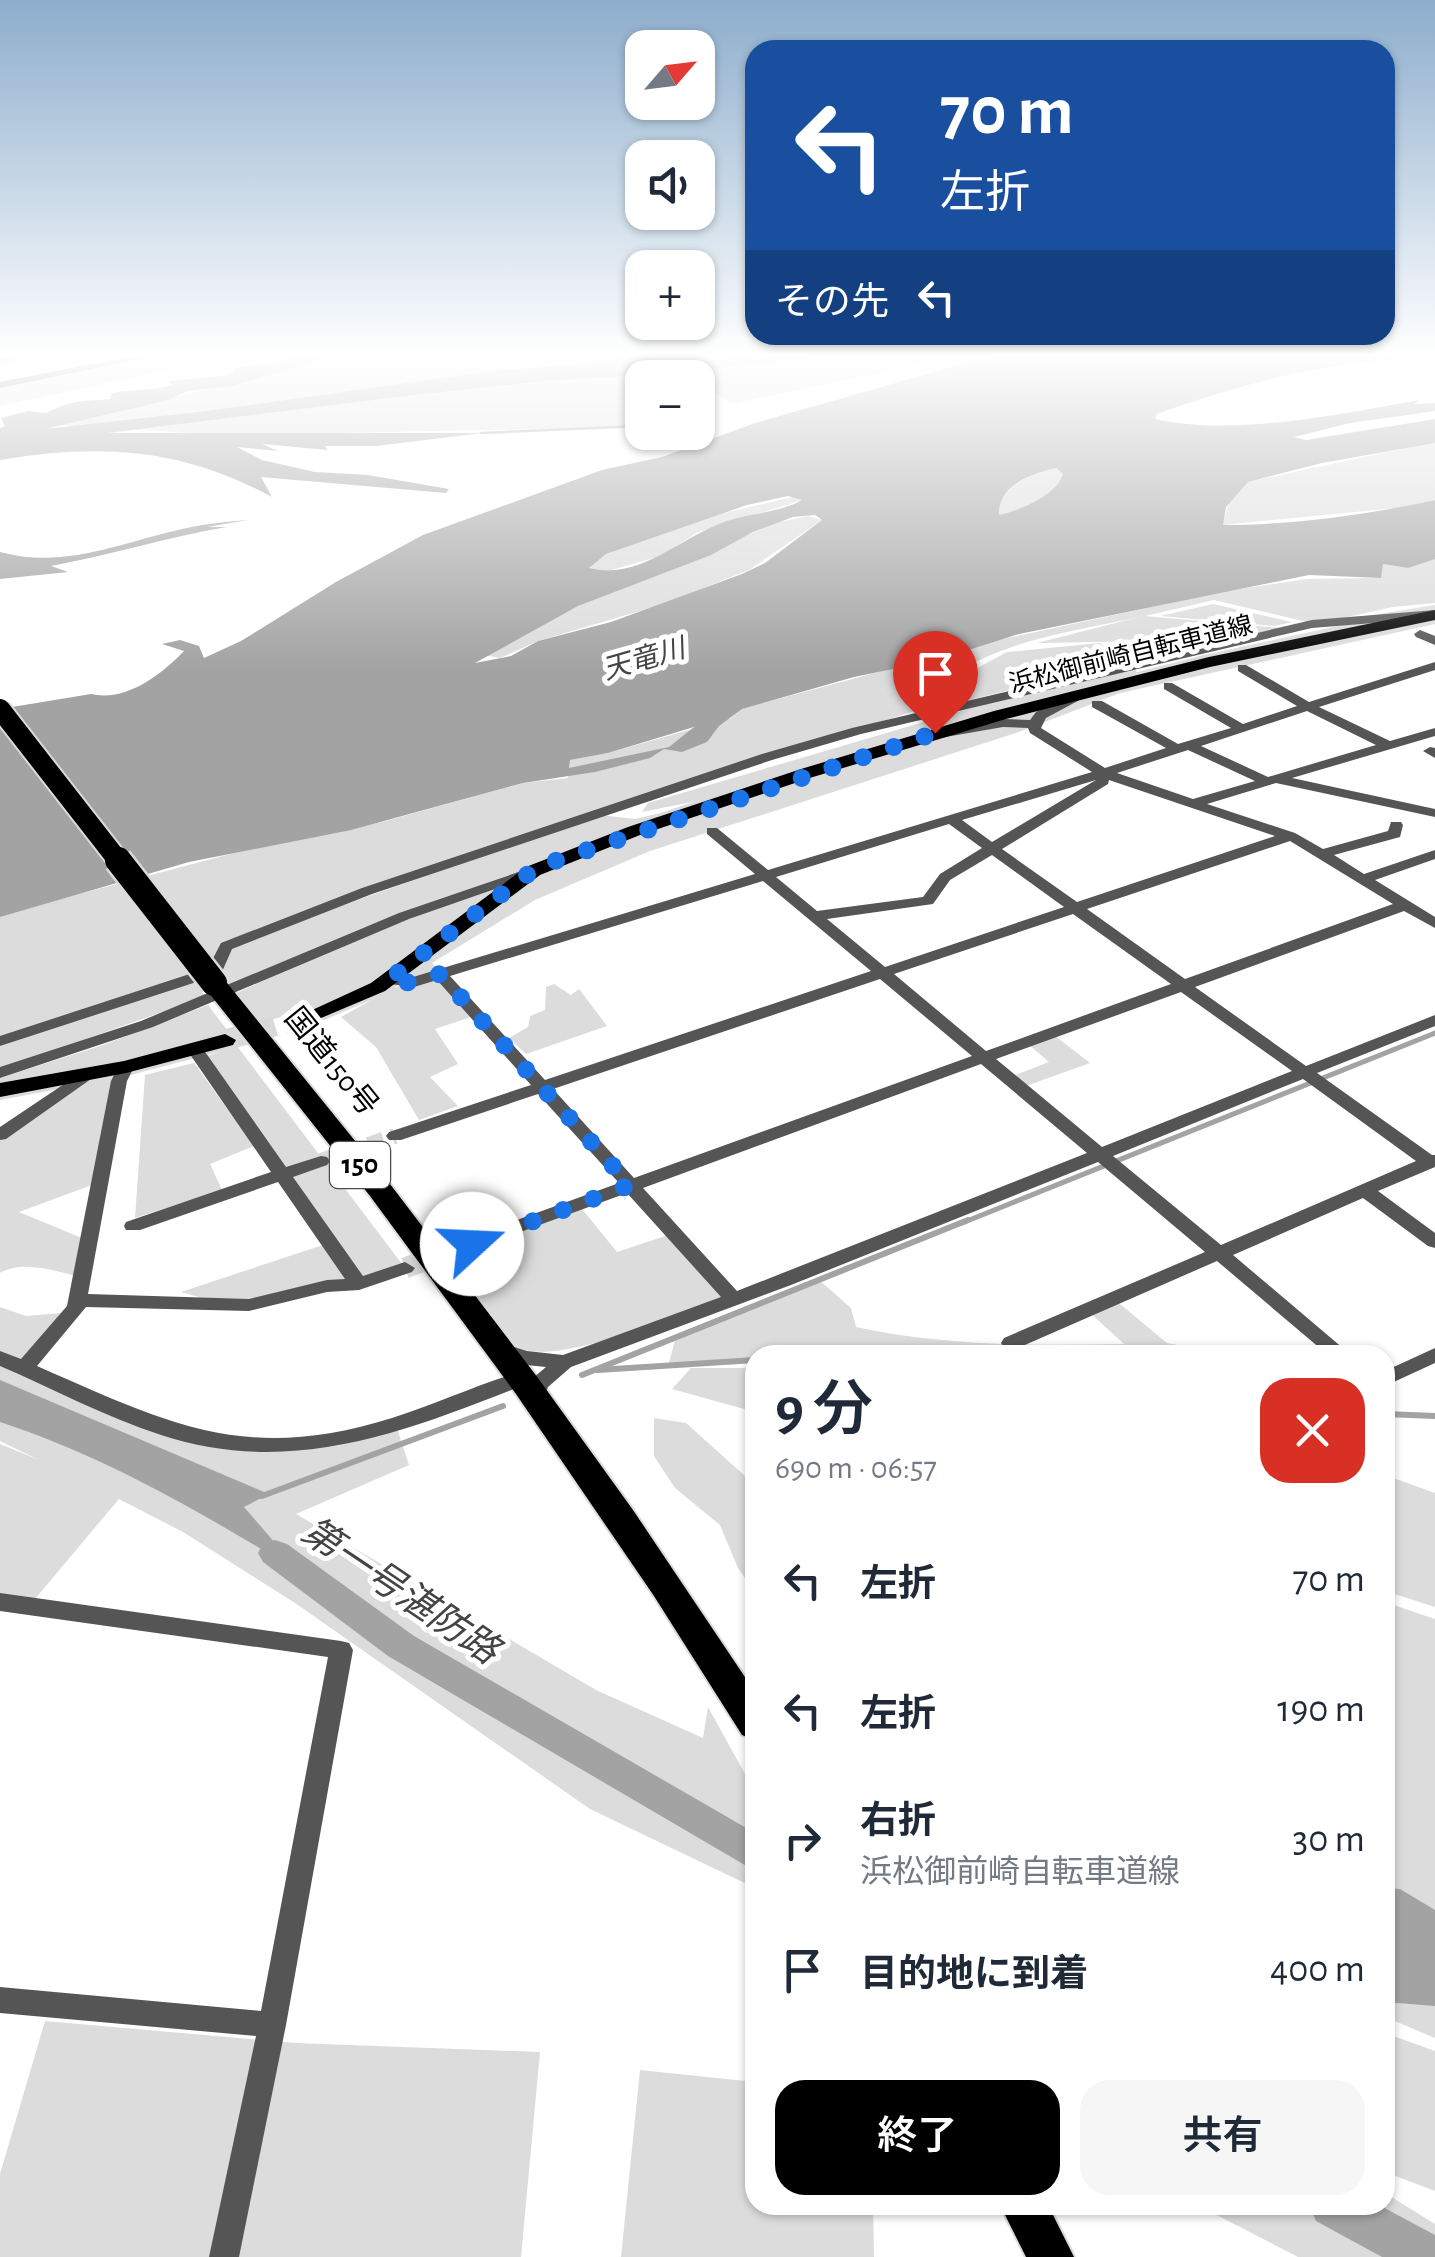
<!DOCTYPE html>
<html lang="ja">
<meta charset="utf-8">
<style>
:root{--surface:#fff;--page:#f6f6f7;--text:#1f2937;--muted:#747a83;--accent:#000}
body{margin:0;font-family:"Alegreya Sans","Noto Sans JP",sans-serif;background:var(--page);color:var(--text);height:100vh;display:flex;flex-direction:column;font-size:38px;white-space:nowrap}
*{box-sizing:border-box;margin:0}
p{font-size:32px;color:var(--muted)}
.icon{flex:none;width:55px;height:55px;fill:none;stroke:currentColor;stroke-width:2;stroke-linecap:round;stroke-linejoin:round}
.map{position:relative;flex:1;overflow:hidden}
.side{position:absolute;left:745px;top:1345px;width:650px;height:870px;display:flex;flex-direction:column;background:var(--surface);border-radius:30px;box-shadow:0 2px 8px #0004}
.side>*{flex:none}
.hud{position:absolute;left:745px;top:40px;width:650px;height:305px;border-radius:30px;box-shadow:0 2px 8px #0004;background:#1a4fa0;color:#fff;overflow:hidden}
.needle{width:65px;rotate:62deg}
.buttons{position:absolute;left:625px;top:30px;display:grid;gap:20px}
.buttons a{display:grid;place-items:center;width:90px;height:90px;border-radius:20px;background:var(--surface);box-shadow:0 2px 8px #0004;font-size:50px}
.pin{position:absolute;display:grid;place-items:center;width:85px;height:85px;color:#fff;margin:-102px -42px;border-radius:50% 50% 50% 0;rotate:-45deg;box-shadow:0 0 10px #0007}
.pin .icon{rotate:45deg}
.me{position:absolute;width:110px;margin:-55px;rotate:70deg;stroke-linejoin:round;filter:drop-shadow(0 0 8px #0008)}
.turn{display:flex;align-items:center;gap:35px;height:210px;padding:0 30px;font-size:45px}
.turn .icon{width:130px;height:130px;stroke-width:2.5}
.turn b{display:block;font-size:70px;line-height:85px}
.then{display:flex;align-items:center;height:95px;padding:0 30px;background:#0003;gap:20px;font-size:38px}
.round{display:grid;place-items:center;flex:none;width:105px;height:105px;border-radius:30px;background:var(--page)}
.overview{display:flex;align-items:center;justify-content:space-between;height:170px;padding:0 30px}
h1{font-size:60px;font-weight:600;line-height:75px}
.cta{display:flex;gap:20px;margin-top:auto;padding:20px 30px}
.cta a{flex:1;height:115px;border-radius:30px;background:var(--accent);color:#fff;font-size:40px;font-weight:600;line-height:115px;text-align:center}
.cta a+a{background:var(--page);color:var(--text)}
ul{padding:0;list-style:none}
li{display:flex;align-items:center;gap:30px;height:130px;padding:0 30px}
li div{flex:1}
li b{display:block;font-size:38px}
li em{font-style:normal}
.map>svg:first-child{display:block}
.green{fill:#dcdcdc}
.water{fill:#a3a3a3;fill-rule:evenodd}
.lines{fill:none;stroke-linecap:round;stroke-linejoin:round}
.stream-far2{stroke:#a3a3a3;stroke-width:2.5}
.stream-far1{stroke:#a3a3a3;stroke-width:5}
.stream{stroke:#a3a3a3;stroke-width:6}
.river{fill:#a3a3a3;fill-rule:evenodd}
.minor-tunnel-far1{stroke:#d9d9d9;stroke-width:16;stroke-dasharray:16 9;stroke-linecap:butt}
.minor-tunnel{stroke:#d9d9d9;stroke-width:21;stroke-dasharray:21 10;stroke-linecap:butt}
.major-tunnel{stroke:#d9d9d9;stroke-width:21;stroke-dasharray:21 10;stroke-linecap:butt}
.major-casing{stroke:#dbdbdb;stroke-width:6}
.highway-casing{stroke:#dbdbdb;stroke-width:4}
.minor{fill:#555;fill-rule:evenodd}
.major{fill:#000;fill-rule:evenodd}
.highway{fill:#000;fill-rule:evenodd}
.highway-bridge-far1-casing{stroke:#dbdbdb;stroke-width:24;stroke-linecap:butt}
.highway-bridge-casing{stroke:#dbdbdb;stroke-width:31;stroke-linecap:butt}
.highway-bridge-far1{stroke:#000;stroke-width:20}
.highway-bridge{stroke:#000;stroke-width:26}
.route{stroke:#1a73e8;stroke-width:18;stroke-dasharray:0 32.4}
.labels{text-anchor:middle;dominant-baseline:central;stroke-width:10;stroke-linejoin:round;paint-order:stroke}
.far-street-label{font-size:25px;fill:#000;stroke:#fff}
.far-water-label{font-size:28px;font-style:italic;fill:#444;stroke:#fff}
.shield{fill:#fff;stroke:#4c4c4c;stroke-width:2.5}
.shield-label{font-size:28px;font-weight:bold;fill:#000}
.street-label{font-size:30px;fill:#000;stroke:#fff}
.near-water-label{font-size:38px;font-style:italic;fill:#444;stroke:#fff}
</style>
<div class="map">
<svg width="1435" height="2257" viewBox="0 0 1435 2257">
<rect width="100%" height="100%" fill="#fff"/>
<!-- green -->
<g class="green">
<polygon points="161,354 244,354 0,406 0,386"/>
<polygon points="331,354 630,354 664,377 642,378 642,427 226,435 55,425 212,388"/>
<polygon points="656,354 968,354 732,404 698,381 698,378"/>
<polygon points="1435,442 1435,500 1396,508 1222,525 1230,500 1248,482"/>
<path d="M1057,468L1063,474C1055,497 1021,509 999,516C998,485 1031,474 1057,468Z"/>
<polygon points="797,496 803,500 698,532 661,556 604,572 588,568 606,554 720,514"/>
<polygon points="808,516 822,520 749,570 660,605 538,641 500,658 483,655 578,606 779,522"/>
<path d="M1427,559H1435V603L1393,607L1315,624L1214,600L1145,616L1280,628L1131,661L1105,644L1211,640L1037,643L1139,617C1062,634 965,644 915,711L642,795L289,924L599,815L635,819L712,801L363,928L227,988L194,978L205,997L0,1069V915L234,853L386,821L523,783L568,778L569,760L608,753L731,718L741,709L994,641L1221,592L1307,579L1380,578L1383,564L1408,568Z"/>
<polygon points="1213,604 1292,622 1275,626 1160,616"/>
<polygon points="1435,605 1435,624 1120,693 1019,732 650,851 535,900 432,963 477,1015 435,1029 458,1064 430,1077 458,1106 419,1120 376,1047 341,1017 393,988 413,982 405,973 524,884 552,868 737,793 642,812 648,803 992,702 1131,666 1138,673 1208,654 1216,657 1226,654 1223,651 1356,622 1354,618"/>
<polygon points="1100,643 1127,662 940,707 940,688 1007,652"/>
<polygon points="512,880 383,978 337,1001 260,1023 234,994 359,938"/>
<polygon points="554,984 571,995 579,989 607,1026 526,1054 509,1038 528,1027 530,1016 545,1010 546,987"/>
<polygon points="208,1005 231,1035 142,1058 0,1084 0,1078 103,1045"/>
<polygon points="1054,1035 1090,1063 1026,1086 1013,1076 1049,1062 1028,1044"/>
<polygon points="237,1046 405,1268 249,1305 220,1303 181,1292 332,1242 207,1056"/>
<polygon points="194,1063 254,1146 210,1164 222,1190 135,1218 145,1075"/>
<path d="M124,1071L100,1182L19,1212L89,1241L82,1277C56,1272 24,1259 0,1273V1135L78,1080Z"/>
<path d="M578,1204L617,1252L674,1233L731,1296C681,1309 561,1369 517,1347C490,1333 470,1275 459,1248L490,1241Z"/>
<path d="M818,1279L851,1308L856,1327C945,1346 1034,1346 1124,1344L1087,1310L1114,1299L1167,1343L1229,1355H755V1363H669L676,1336Z"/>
<polygon points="0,1307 26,1316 73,1312 29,1362 0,1357"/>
<polygon points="0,1361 207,1442 278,1446 396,1425 409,1465 296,1514 596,1690 703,1738 708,1707 755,1792 755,1888 590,1809 295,1603 183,1532 119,1499 29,1606 0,1602 0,1444 39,1460 0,1441"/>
<polygon points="691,1368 755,1368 755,1412 672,1389"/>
<polygon points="654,1418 686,1423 755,1485 755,1593 738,1568 720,1525 675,1488 654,1456"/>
<polygon points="1385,1475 1435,1493 1435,1607 1385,1591"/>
<polygon points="1385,1602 1435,1619 1435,2038 1385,2017"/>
<polygon points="45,2021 296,2043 540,2052 521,2257 0,2257 0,2174"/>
<polygon points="1385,2033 1435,2051 1435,2191 1385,2172"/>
<polygon points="640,2070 755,2082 755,2205 873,2205 874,2257 621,2257"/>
<polygon points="1385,2193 1435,2224 1435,2257 1298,2257 1197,2205 1385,2205"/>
</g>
<!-- water -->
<g class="water">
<path d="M283,354H343L232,386L188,391L168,400L45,429L207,411L493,371L598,363L627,354L661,360L704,361L741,355L786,359L677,373L543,381L414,395L108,433H483L376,446H325L328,450L262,444L278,451L237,447L262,460L315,472L368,475L449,489L446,493L261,477L272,497C182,448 101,443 0,460V428L5,426L1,418L28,411L46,413C76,399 78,402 110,399L112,393C132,389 154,391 172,385L169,381L230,375L235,367L283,362Z"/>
<path d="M997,354H1435V359C1341,357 1245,382 1157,414L1155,419C1235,437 1340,414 1420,400L1414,404L1435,403V411L1350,423L1294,437L1306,440L1435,419V443L1322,463L1248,482L1226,507L1223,525C1293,525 1366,515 1435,500V559L1408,568L1383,564L1381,578L1309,575L1019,634L937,660L854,677L742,709L719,726L707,742L682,752L664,749L650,758L595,772L523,783L351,830L189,862L0,917V709L91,694C126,702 161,675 184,651L162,644L180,640L199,646L204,658L241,641L336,582L423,535L602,470L662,457L755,423ZM1056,468L1063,474C1056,496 1020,510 999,515C998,485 1031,474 1056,468ZM788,496L802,500C783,512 750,513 727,521C681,536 641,581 589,568L606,554L747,505ZM815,515L822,520L765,563L742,574L611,622L538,641L511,656L475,663L578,606L711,555L753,532L793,517ZM694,727L669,747L569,768L570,760L608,753Z"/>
<path d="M248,520L207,527H227C168,537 110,555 51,566L68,572L0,579V552C63,569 117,544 178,530C201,524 225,522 248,520Z"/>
<path d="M0,1380L269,1494L244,1507L302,1574C206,1515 107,1457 0,1422Z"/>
<polygon points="1385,1888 1400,1889 1435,1910 1435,2006 1385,2002"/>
</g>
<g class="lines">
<!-- stream-far2 -->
<g class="stream-far2">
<polyline points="698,424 711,424"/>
<polyline points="481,433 642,426"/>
</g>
<!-- stream-far1 -->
<polyline class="stream-far1" points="962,1223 1435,1033"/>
<!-- stream -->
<g class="stream">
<polyline points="598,1370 755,1360"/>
<polyline points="582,1375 968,1220"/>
<polyline points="1385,1414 1435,1416"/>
<polyline points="262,1496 503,1406"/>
</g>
<!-- river -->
<g class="river">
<polygon points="776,354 835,354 828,358 750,365 743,361"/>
<polygon points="275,1540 287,1544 414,1636 755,1833 755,1871 388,1656 263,1562 258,1553 263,1544"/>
<polygon points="1309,2205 1379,2205 1435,2235 1435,2257 1382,2257 1316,2221"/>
</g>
<!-- minor-tunnel-far1 -->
<polyline class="minor-tunnel-far1" points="321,1161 395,1136"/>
<!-- minor-tunnel -->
<polyline class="minor-tunnel" points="405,1268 472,1243"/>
<!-- major-tunnel -->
<polyline class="major-tunnel" points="225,1040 307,1017"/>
<!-- major casing -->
<g class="major-casing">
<g id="major">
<polygon points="1435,610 1435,620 1210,667 1006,719 813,777 640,835 540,875 385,991 314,1021 307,1023 297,1017 371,983 526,867 628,827 801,769 994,711 1209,657"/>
<polygon points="225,1034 236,1040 233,1045 126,1073 0,1097 0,1083 124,1061"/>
</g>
</g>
<!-- highway casing -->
<g class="highway-casing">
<g id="highway">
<polygon points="214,975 223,978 390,1184 538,1378 633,1510 755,1692 755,1740 742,1735 654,1596 516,1394 370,1196 205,988 201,983 205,978"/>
<polygon points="1000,2205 1048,2205 1074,2257 1026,2257"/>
</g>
</g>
<!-- minor -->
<g class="minor">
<polygon points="18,354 37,354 0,364 0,358"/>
<polygon points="143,354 163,354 0,388 0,382"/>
<polygon points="1435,610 1435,618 1312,628 861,734 772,760 372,894 232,949 221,974 0,1046 0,1036 208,968 221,943 362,888 762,754 852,728 1312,620"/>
<polygon points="1420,630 1435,636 1435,645 1416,637 1414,634"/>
<path d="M1435,662V670L1319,707L1390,741L1435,728V736L1292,778L1435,809V817L1276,783L1207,804L1295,833L1323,849L1388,831L1391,822H1401L1403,825L1400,837L1334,855L1364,874L1435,850V859L1375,880L1435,917V928L1404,911L1195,987L1306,1066L1435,1015V1026L1317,1073L1432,1155H1435V1167L1378,1191L1435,1233V1248L1428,1246L1363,1198L1233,1255L1351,1355H1328L1217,1261L1018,1348H1004L1001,1343L1004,1338L1205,1252L1098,1162L791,1285L571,1367L548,1387L542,1400H528L525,1395L529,1383C407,1431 293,1478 161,1435C105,1417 54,1389 0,1366V1351L21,1359L67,1306L111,1081L120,1063L126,1062L134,1067L127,1081L88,1294L249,1299L327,1280L345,1279L278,1182L140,1230H126L124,1226L126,1222L271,1172L187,1050L195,1045L201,1046L286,1167L321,1156L327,1157L330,1161L327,1165L293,1177L363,1276L405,1262L415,1268L412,1272L359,1290L327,1292L249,1311L86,1307L37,1366C169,1424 246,1464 392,1418C436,1404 479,1384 523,1371L530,1373L533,1378L546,1367L526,1365L495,1355L492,1350L495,1345L502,1343L527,1351L563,1355L721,1297L627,1193L479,1247H465L463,1243L465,1239L619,1183L538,1094L401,1140H389L386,1136L389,1132L531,1085L437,980L414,987L382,983L380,980L382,977H413L755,874L707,834V828H717L768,870L1092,772L1030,733L1028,728L1003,727L940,738L933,734L935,731L1003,719L1030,720L1036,712L1080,690L1086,694L1085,697L1046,718L1041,728L1105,768L1166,748L1092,707V701H1102L1178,744L1231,728L1164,689V683H1172L1243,724L1297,706L1238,671V665H1246L1309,702ZM1307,711L1376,745L1268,777L1201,746ZM1188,750L1255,781L1193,799L1117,773ZM1096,780L992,842L962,820ZM1109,780L1275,836L1077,902L1002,849L1108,784ZM949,824L982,848L940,874L923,897L817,911L776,877ZM1290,841L1393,904L1185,979L1087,909ZM992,855L1064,907L885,967L827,919L933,904L950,880ZM763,881L871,971L545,1080L450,976ZM1073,914L1171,984L986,1051L894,974ZM880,979L972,1056L634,1178L553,1089ZM1181,992L1292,1071L1102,1147L996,1059ZM981,1064L1087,1153L737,1291L643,1188ZM1303,1079L1416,1161L1221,1245L1113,1156Z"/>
<polygon points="1430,747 1435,748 1435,758 1423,751"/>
<polygon points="533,867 538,868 538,874 409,919 153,1027 0,1078 0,1067 141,1021 399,913"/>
<polygon points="85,1070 93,1075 91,1079 6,1139 0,1140 0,1127"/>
<polygon points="1435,1348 1435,1363 1385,1386 1385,1371"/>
<polygon points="0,1593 341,1641 349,1643 353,1650 286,2025 239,2257 209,2257 256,2036 0,2013 0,1987 261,2011 328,1657 0,1611"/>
</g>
<!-- major -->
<use href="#major" class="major"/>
<!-- highway -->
<use href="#highway" class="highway"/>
<!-- highway-bridge-far1 casing -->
<g class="highway-bridge-far1-casing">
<polyline id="highway-bridge-far1" points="0,709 120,863"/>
</g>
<!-- highway-bridge casing -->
<g class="highway-bridge-casing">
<polyline id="highway-bridge" points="118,860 214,983"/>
</g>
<!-- highway-bridge-far1 -->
<use href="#highway-bridge-far1" class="highway-bridge-far1"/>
<!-- highway-bridge -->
<use href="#highway-bridge" class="highway-bridge"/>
</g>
<!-- sky -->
<linearGradient id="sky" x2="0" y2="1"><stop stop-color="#8cadcc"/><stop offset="0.53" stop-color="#fff"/><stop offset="1" stop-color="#fff" stop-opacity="0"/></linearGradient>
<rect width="1435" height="670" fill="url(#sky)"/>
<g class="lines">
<!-- route -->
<polyline class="route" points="472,1244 630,1185 440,974 405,983 388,980 532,871 552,862 935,733"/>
</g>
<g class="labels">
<!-- far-street labels -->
<g class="far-street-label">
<text transform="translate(1131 655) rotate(-14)">浜松御前崎自転車道線</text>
</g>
<!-- far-water labels -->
<g class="far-water-label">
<text transform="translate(644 660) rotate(-16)">天竜川</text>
</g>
<!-- shield labels -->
<rect class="shield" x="330" y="1142" width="60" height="46" rx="8"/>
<g class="shield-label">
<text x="360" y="1165">150</text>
</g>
<!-- street labels -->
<g class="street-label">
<text transform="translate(331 1062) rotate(51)">国道150号</text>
</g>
<!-- near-water labels -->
<g class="near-water-label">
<text transform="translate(400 1592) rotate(34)">第一号湛防路</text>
</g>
</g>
</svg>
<div class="buttons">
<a><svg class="needle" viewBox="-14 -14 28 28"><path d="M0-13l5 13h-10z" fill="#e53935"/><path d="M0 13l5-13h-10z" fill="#747a83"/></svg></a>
<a><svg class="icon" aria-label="sound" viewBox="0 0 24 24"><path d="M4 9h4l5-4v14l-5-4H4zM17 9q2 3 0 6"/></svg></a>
<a>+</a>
<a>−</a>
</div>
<div class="pin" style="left:935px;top:733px;background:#d93025"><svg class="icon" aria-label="arrive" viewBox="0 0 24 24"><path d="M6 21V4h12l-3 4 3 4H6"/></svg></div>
<svg class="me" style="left:472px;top:1244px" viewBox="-20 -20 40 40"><circle r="19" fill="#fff"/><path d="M0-13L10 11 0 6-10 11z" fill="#1a73e8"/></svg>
<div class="hud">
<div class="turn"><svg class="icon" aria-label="left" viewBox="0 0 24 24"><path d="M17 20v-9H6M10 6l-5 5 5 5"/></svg><div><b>70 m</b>左折</div></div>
<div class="then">その先<svg class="icon" aria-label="left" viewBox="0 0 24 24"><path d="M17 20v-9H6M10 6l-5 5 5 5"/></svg></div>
</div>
<section class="side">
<div class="overview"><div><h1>9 分</h1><p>690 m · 06:57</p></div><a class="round" style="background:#d93025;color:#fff"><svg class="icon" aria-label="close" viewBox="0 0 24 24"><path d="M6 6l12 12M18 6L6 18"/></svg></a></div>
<ul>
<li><svg class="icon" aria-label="left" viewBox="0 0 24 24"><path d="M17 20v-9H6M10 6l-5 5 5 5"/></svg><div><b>左折</b></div><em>70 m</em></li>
<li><svg class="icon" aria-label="left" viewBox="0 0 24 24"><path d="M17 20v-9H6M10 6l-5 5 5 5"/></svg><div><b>左折</b></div><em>190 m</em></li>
<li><svg class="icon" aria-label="right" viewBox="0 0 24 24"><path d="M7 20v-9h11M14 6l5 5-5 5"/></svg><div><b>右折</b><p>浜松御前崎自転車道線</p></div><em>30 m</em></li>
<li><svg class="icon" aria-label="arrive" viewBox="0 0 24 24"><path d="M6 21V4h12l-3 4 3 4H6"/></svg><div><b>目的地に到着</b></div><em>400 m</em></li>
</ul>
<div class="cta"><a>終了</a><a>共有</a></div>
</section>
</div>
